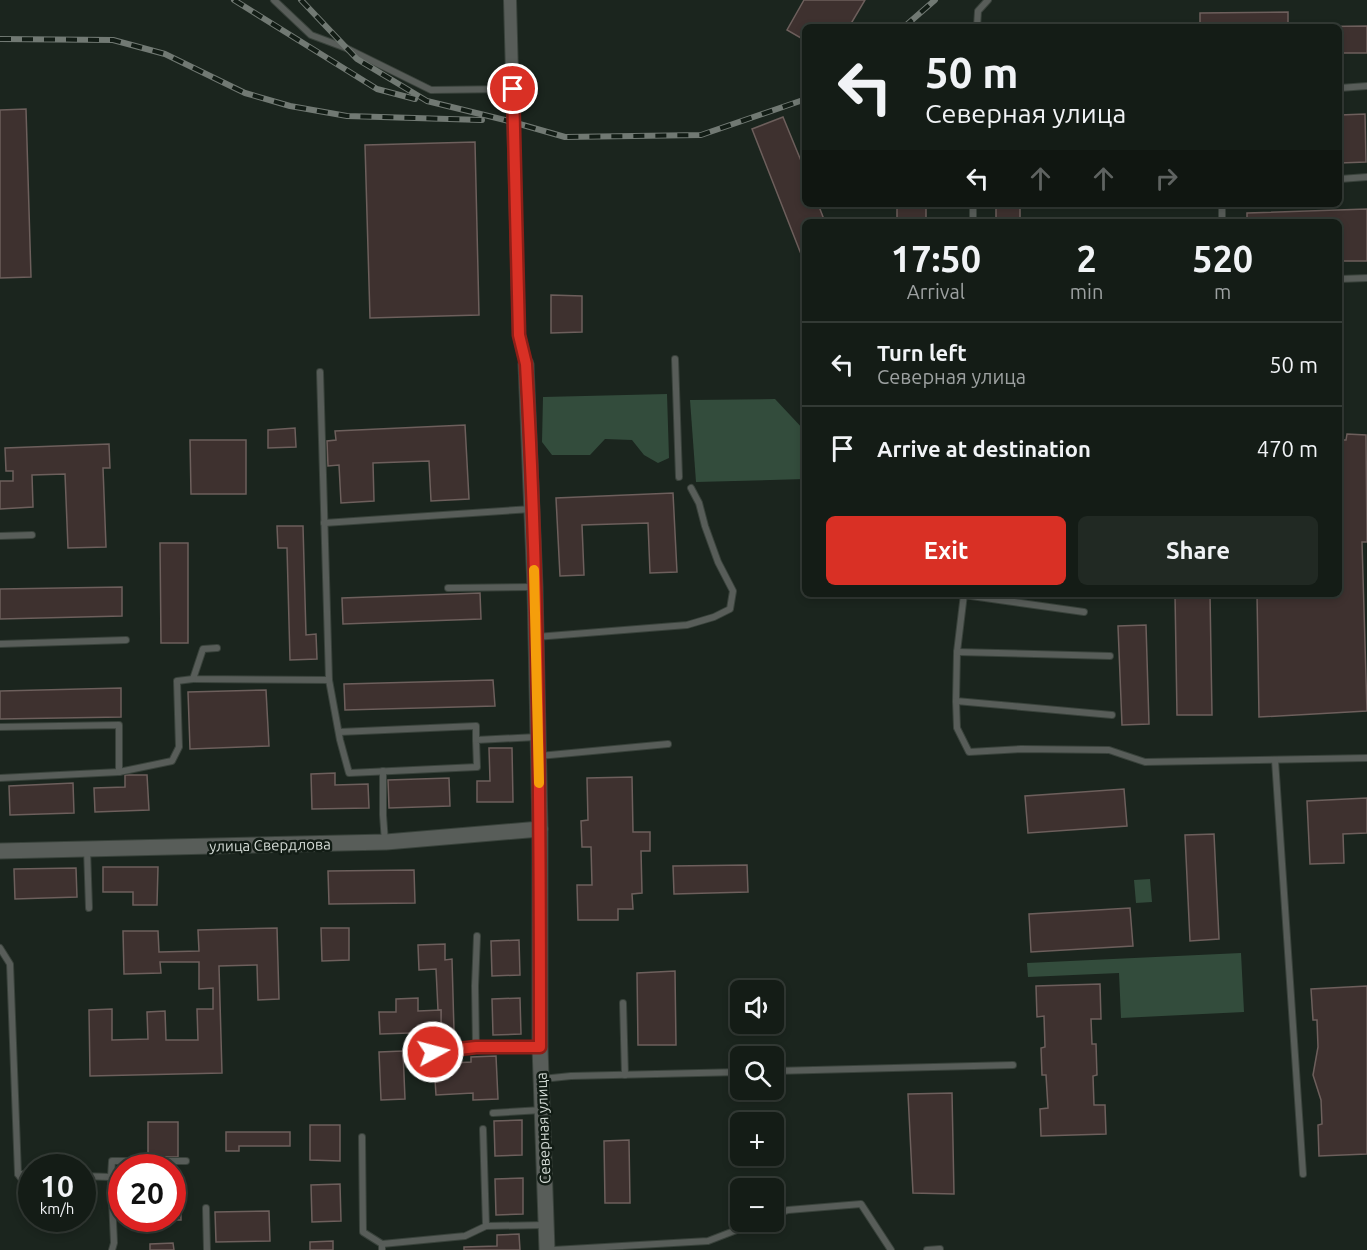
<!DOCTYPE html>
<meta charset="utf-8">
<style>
:root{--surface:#141c16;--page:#212923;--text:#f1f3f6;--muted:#9da1a1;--line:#333a35;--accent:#d93025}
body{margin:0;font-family:Ubuntu,sans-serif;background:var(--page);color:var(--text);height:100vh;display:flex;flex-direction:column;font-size:22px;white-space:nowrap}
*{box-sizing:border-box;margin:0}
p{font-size:20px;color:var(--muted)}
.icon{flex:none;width:33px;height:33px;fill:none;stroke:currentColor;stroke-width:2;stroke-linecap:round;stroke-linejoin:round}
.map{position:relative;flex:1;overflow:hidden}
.panel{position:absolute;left:802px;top:219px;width:540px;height:378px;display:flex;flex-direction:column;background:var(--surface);border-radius:9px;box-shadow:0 3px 9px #0003,0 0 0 2px var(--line)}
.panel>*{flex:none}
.guide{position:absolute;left:802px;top:24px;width:540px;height:183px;border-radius:9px;box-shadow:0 3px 9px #0003,0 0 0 2px var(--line);background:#141c16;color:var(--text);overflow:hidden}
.controls{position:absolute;left:730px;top:980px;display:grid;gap:12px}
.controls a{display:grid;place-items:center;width:54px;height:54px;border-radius:9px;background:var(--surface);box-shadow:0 3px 9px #0003,0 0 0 2px var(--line);font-size:30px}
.speed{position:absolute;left:18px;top:1154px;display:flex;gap:12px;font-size:30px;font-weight:700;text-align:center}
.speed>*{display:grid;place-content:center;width:78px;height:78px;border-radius:50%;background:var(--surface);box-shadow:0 3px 9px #0003,0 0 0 2px var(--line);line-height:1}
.speed small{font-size:15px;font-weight:400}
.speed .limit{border:9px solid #d22;background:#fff;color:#111}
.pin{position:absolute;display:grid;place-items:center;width:51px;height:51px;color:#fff;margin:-26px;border:3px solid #fff;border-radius:50%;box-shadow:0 2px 6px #0007}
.me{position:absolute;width:66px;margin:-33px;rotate:83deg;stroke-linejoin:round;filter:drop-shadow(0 0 4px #0008)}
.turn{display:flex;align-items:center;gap:21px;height:126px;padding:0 24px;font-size:27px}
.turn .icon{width:78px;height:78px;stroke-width:2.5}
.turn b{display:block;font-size:42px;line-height:51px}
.lanes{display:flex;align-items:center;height:57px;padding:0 24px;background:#0003;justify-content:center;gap:30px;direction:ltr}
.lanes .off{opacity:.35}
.eta{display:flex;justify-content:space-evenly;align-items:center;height:102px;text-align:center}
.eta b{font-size:36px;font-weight:600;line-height:42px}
.button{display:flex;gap:12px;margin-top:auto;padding:12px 24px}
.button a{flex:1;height:69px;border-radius:9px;background:var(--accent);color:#fff;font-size:24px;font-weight:600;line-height:69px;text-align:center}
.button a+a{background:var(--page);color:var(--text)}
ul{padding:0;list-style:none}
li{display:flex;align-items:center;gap:18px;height:84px;padding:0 24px;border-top:2px solid var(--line)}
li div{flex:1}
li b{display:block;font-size:22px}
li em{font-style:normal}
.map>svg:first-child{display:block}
.green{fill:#334c3c}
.building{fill:#3e312f;stroke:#6d5f5c;stroke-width:1.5}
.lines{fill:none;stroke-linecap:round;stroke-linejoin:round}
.service-casing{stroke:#39423b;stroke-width:8}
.minor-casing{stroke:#39423b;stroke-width:14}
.tertiary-casing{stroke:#39423b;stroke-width:17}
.service{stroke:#585d59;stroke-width:6}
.minor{stroke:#585d59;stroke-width:12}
.tertiary{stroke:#585d59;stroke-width:15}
.rail-casing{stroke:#717973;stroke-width:6}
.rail{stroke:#121c15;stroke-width:4;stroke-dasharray:11;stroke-linecap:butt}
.route-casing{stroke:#8d1f18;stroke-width:15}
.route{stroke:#d93025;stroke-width:10}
.slow{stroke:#f59e0b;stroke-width:10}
.labels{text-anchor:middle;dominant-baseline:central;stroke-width:5;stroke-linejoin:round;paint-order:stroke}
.street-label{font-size:15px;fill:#d4dbd6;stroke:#121c15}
</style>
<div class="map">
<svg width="1367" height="1250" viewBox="0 0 1367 1250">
<rect width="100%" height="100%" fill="#1b251e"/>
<!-- green -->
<g class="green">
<polygon points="667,394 669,458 658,463 644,455 632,440 605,439 590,455 552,455 542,442 543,397"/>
<polygon points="775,399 805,431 805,479 696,482 690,400"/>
<polygon points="1150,879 1152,902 1136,903 1134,880"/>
<polygon points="1241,953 1244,1012 1121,1018 1119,973 1028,977 1027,963"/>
</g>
<!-- building -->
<g class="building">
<polygon points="804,0 865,0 849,27 806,27 806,41 787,30"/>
<polygon points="1288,12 1288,27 1367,26 1367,53 1340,53 1340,27 1200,27 1200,13"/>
<polygon points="26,109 31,277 0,278 0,110"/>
<polygon points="1365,114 1366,162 1340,163 1340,115"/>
<polygon points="783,117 806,173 806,204 818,204 825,222 806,222 806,252 801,254 752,129"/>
<polygon points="475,142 479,315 370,318 365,145"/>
<rect x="897" y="204" width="29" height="18"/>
<rect x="996" y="204" width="24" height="18"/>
<polygon points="1367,209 1367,261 1340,261 1340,222 1247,222 1247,213"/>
<polygon points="1134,218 1134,222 1047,222 1047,219"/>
<polygon points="551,295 582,296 582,332 551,333"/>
<polygon points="465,425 469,499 431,501 429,461 373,463 374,501 341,503 339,465 328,466 327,441 336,440 335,431"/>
<polygon points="295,428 296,447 268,448 268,430"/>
<polygon points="1347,434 1366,435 1367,542 1362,542 1367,711 1259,717 1257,594 1340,594 1340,440 1346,440"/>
<polygon points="190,440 246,440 246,494 191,494"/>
<polygon points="109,444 110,468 103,468 106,547 68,548 65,474 32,475 33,507 0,509 0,481 13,481 13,471 6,471 5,448"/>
<polygon points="673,493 677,572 650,573 648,523 582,525 584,575 560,576 556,498"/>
<polygon points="277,526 303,526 306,635 316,634 317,659 290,660 287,548 278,548"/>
<polygon points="160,543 188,543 188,643 161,643"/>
<polygon points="122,587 122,616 0,619 0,589"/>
<polygon points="480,593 481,619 343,624 342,598"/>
<rect x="1121" y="594" width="24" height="3"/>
<polygon points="1175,594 1210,594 1212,715 1177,715"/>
<polygon points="1146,625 1149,724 1122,725 1118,626"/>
<polygon points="493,680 495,706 345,710 344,684"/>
<polygon points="121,688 121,717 0,719 0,691"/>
<polygon points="266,690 269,746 190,749 188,692"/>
<polygon points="489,748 512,748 513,802 477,802 477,781 490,781"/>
<polygon points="335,773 335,785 368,784 369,808 312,809 311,774"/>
<polygon points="125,775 147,775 149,810 95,812 94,788 125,787"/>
<polygon points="632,777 633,832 650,832 650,851 641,851 642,893 632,894 633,909 618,909 618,920 578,920 577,885 592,885 591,847 582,847 581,821 588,820 587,778"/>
<polygon points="449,778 450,806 389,808 388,780"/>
<polygon points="73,783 74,813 10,815 9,786"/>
<polygon points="1124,789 1127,826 1028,833 1025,796"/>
<polygon points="1367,798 1367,833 1343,834 1344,863 1310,864 1307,801"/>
<polygon points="1214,834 1219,939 1190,941 1185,835"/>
<polygon points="747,865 748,892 674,894 673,866"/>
<polygon points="103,867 158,867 157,905 133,905 133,892 103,892"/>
<polygon points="76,868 77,897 15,899 14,869"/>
<polygon points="414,870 415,903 329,904 328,871"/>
<polygon points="1130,908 1133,946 1031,952 1029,914"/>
<polygon points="277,928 279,999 258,1000 257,965 219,966 222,1073 90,1076 89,1010 112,1009 112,1040 148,1039 147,1012 165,1011 166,1040 198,1040 197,1009 213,1009 213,988 199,989 199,962 160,962 161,973 124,974 123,931 158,931 159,952 199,951 198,930"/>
<polygon points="321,928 349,928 349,960 322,961"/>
<polygon points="519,940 520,975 492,976 491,941"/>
<polygon points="445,944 445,960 452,959 454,1031 441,1032 441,1010 438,1010 436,969 419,970 418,945"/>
<polygon points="675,971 676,1045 638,1045 637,973"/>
<polygon points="1100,984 1101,1019 1091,1019 1092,1044 1096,1044 1097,1075 1093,1076 1094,1105 1105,1105 1106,1134 1041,1136 1040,1109 1048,1108 1046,1075 1042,1075 1041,1048 1045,1047 1044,1016 1037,1017 1036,986"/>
<polygon points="1367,986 1367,1154 1319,1156 1318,1125 1322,1124 1321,1100 1313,1075 1318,1047 1317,1020 1313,1020 1311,989"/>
<polygon points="418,998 418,1011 441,1010 441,1032 380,1034 379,1012 396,1012 396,999"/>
<polygon points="520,998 521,1034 493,1035 492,999"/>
<polygon points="403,1051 405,1099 381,1100 379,1052"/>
<polygon points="496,1056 498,1099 473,1100 473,1093 436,1095 434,1064 471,1062 471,1057"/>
<polygon points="952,1093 954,1194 913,1193 908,1094"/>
<polygon points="522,1120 522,1155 495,1156 494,1121"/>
<rect x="148" y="1122" width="30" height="35"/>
<polygon points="310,1125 340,1125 340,1161 310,1160"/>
<polygon points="226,1132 290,1132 290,1146 239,1146 239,1151 226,1151"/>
<polygon points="629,1140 630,1203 605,1203 604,1141"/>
<polygon points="523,1178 523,1214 496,1215 495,1179"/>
<polygon points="172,1182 180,1182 181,1220 149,1220 149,1218 172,1218"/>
<polygon points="340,1184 341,1221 312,1222 311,1185"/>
<polygon points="269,1211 270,1241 216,1242 215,1212"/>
<polygon points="519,1234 520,1250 464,1250 464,1247 497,1246 497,1235"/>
<polygon points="333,1241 333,1250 310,1250 310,1242"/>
<polygon points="173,1243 174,1250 150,1250 150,1244"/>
</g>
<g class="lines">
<!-- service casing -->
<g class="service-casing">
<g id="service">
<polyline points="274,0 311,35 346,48 431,90 513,89"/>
<polyline points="977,27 978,11 988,0"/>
<polyline points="1340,88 1367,86"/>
<polyline points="1340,179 1367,177"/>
<polyline points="973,204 973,222"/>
<polyline points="1222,222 1222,204"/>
<polyline points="1340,279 1367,278"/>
<polyline points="675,359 679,477"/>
<polyline points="320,372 329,680 340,740 349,773 477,767 476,740 537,737"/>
<polyline points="324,523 532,509"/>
<polyline points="0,536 32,535"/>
<polyline points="448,588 534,587"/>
<polyline points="964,594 957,652 956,701 957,728 969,752 1021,749 1109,750 1145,762 1367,758"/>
<polyline points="964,595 1084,612"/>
<polyline points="536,637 687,625 714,617 730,609 733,591 718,562 705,526 699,503 691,488"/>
<polyline points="0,644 126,640"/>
<polyline points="217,648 203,649 193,679 329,680"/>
<polyline points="957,652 1110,656"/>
<polyline points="956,701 1112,715"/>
<polyline points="0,727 119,725 119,772 0,778"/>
<polyline points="339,732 476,726 476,740"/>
<polyline points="539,756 668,744"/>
<polyline points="1275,760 1303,1174"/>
<polyline points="383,771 383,815 385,842"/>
<polyline points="119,772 172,761 179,747 177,681 193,679"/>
<polyline points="87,849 89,908"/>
<polyline points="0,948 10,964 18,1174 32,1194"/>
<polyline points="623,1003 625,1075"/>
<polyline points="476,1047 475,986 477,936"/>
<polyline points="433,1052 476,1047 540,1047"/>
<polyline points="774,1071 1013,1065"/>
<polyline points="542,1079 571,1076 741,1072"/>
<polyline points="493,1113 542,1110"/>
<polyline points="483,1129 486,1226 545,1225"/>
<polyline points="362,1137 363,1232 382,1244"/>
<polyline points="18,1174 32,1174"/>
<polyline points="82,1176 111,1177 114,1243 112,1250"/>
<polyline points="111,1177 112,1161 186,1161"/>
<polyline points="206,1208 207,1250"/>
<polyline points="774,1215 788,1210 861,1204 891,1250"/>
<polyline points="47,1218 54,1229"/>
<polyline points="382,1250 382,1244 465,1236 486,1226"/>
<polyline points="553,1250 708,1241 760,1221"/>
<polyline points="927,1250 940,1249"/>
</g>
</g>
<!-- minor casing -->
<g class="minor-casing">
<polyline id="minor" points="510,0 519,335 526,364"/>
</g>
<!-- tertiary casing -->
<g class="tertiary-casing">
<g id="tertiary">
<polyline points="526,364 535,587 540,829 540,1047 547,1250"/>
<polyline points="0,851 386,842 540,829"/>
</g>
</g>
<!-- service -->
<use href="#service" class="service"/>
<!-- minor -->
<use href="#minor" class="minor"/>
<!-- tertiary -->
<use href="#tertiary" class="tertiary"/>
<!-- rail casing -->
<g class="rail-casing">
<g id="rail">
<polyline points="234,0 377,89 415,99"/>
<polyline points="301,0 357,59 427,101 509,121 565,137 701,135 806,99"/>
<polyline points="904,27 935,0"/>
<polyline points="0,39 113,40 165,54 245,93 290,106 347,116 482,120"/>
</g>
</g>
<!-- rail -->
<use href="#rail" class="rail"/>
</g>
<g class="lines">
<!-- route casing -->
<g class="route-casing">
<path id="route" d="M433,1052L476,1047H540C540,819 539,591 526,364L519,335L513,89"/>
</g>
<!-- route -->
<use href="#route" class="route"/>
<!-- slow -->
<polyline class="slow" points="534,570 539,783"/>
</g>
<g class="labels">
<!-- street labels -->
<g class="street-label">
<text transform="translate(270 845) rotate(-1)">улица Свердлова</text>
<text transform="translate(543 1128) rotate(-92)">Северная улица</text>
</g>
</g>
</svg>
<div class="controls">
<a><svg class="icon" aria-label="sound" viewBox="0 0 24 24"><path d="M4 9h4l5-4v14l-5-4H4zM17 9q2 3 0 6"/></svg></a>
<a><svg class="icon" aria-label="search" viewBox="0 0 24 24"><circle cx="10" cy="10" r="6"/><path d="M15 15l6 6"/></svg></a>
<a>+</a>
<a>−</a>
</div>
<div class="speed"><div>10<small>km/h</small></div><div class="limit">20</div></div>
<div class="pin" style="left:513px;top:89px;background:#d93025"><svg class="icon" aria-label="arrive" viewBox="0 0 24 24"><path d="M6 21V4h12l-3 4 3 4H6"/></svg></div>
<svg class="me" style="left:433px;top:1052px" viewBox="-20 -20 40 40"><circle r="17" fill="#d93025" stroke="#fff" stroke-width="3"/><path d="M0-11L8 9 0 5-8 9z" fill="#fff"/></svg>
<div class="guide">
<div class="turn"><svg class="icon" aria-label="left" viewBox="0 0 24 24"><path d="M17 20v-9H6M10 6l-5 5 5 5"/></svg><div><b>50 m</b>Северная улица</div></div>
<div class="lanes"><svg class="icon" aria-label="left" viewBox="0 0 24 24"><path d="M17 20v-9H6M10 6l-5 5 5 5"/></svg><svg class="icon off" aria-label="ahead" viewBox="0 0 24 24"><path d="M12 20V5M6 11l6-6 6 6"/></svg><svg class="icon off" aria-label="ahead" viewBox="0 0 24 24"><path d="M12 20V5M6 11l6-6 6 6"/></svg><svg class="icon off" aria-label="right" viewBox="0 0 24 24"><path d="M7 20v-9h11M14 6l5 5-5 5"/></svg></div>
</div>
<section class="panel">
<div class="eta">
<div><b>17:50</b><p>Arrival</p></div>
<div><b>2</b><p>min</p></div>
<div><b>520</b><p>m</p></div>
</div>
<ul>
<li><svg class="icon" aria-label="left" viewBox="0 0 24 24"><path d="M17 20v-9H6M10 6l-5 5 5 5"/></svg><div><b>Turn left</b><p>Северная улица</p></div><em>50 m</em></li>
<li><svg class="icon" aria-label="arrive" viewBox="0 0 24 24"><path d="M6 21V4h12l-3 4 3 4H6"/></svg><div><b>Arrive at destination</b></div><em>470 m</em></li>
</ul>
<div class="button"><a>Exit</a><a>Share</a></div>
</section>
</div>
